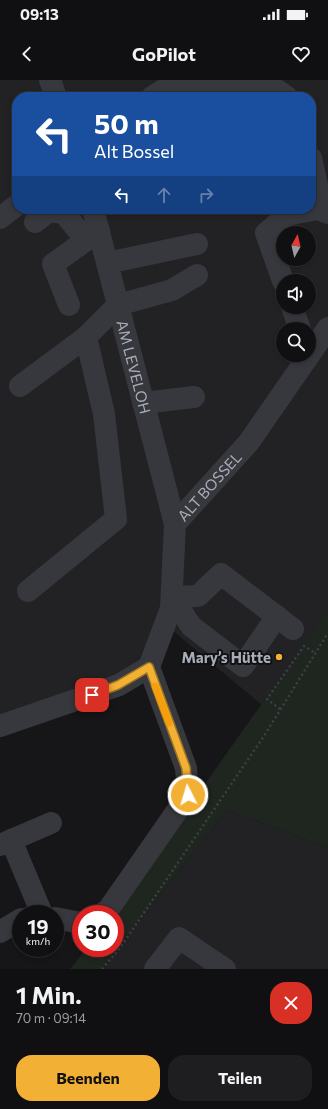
<!DOCTYPE html>
<html lang="de">
<meta charset="utf-8">
<style>
:root{--surface:#101012;--page:#1e1e20;--text:#f1f3f6;--muted:#9c9d9f;--line:#303032;--accent:#f2b134}
body{margin:0;font-family:Commissioner,sans-serif;background:var(--page);color:var(--text);height:100vh;display:flex;flex-direction:column;font-size:15px;white-space:nowrap}
*{box-sizing:border-box;margin:0}
p{font-size:13px;color:var(--muted)}
.icon{flex:none;width:22px;height:22px;fill:none;stroke:currentColor;stroke-width:2;stroke-linecap:round;stroke-linejoin:round}
.map{position:relative;height:889px;overflow:hidden}
.sheet{display:flex;flex-direction:column;background:var(--surface);flex:1}
.sheet>*{flex:none}
.guide{position:absolute;left:12px;top:12px;width:304px;height:122px;border-radius:16px;box-shadow:0 2px 6px #0003,0 0 0 1px var(--line);background:#1a4fa0;color:#fff;overflow:hidden}
.needle{width:26px;rotate:8deg}
.tools{position:absolute;left:276px;top:146px;display:grid;gap:8px}
.tools a{display:grid;place-items:center;width:40px;height:40px;border-radius:50%;background:var(--surface);box-shadow:0 2px 6px #0003,0 0 0 1px var(--line);font-size:20px}
.speed{position:absolute;left:12px;top:825px;display:flex;gap:8px;font-size:20px;font-weight:700;text-align:center}
.speed>*{display:grid;place-content:center;width:52px;height:52px;border-radius:50%;background:var(--surface);box-shadow:0 2px 6px #0003,0 0 0 1px var(--line);line-height:1}
.speed small{font-size:10px;font-weight:400}
.speed .limit{border:6px solid #d22;background:#fff;color:#111}
.pin{position:absolute;display:grid;place-items:center;width:34px;height:34px;color:#fff;margin:-17px;border-radius:8px;box-shadow:0 2px 6px #0006}
.me{position:absolute;width:44px;margin:-22px;rotate:355deg;stroke-linejoin:round;filter:drop-shadow(0 0 3px #0008)}
.turn{display:flex;align-items:center;gap:14px;height:84px;padding:0 16px;font-size:18px}
.turn .icon{width:52px;height:52px;stroke-width:2.5}
.turn b{display:block;font-size:28px;line-height:34px}
.lanes{display:flex;align-items:center;height:38px;padding:0 16px;background:#0003;justify-content:center;gap:20px;direction:ltr}
.lanes .off{opacity:.35}
.round{display:grid;place-items:center;flex:none;width:42px;height:42px;border-radius:16px;background:var(--page)}
.headline{display:flex;align-items:center;justify-content:space-between;height:68px;padding:0 16px}
h1{font-size:24px;font-weight:700;line-height:30px}
.button{display:flex;gap:8px;margin-top:auto;padding:8px 16px}
.button a{flex:1;height:46px;border-radius:16px;background:var(--accent);color:#111;font-size:16px;font-weight:700;line-height:46px;text-align:center}
.button a+a{background:var(--page);color:var(--text)}
.status{display:flex;justify-content:space-between;align-items:center;height:28px;padding:0 20px;background:var(--surface);direction:ltr}
.status svg{height:11px;fill:currentColor}
header{display:flex;justify-content:space-between;align-items:center;height:52px;padding:0 16px;background:var(--surface);font-size:18px;font-weight:700}
.map>svg:first-child{display:block}
.built{fill:#222225;fill-rule:evenodd}
.green{fill:#1e261f}
.lines{fill:none;stroke-linecap:round;stroke-linejoin:round}
.path{stroke:#3d3f44;stroke-width:2.5;stroke-dasharray:2 3;stroke-linecap:butt}
.minor{stroke:#37383d;stroke-width:22}
.route-casing{stroke:#9d7322;stroke-width:10}
.route{stroke:#f2b134;stroke-width:7}
.slow{stroke:#f59e0b;stroke-width:7}
.poi-dot{fill:#f2b134;stroke:#111113;stroke-width:1.5}
.labels{text-anchor:middle;dominant-baseline:central;stroke-width:4;stroke-linejoin:round;paint-order:stroke}
.street-label{font-size:15px;fill:#a8adb8;stroke:#111113}
.poi-label{font-size:15px;font-weight:bold;fill:#a8adb8;stroke:#111113;text-anchor:end}
</style>
<div class="status"><b>09:13</b><svg viewBox="0 0 49 12"><path d="M0 12V9h3v3zM5 12V6h3v6zM10 12V3h3v9zM15 12V0h3v12zM26 1h20v11H26zM47 4h2v5h-2z"/></svg></div>
<header><svg class="icon" aria-label="back" viewBox="0 0 24 24"><path d="M15 5l-7 7 7 7"/></svg>GoPilot<svg class="icon" aria-label="heart" viewBox="0 0 24 24"><path d="M12 20l-8-8c-3-5 5-10 8-4 3-6 11-1 8 4z"/></svg></header>
<div class="map">
<svg width="328" height="889" viewBox="0 0 328 889">
<rect width="100%" height="100%" fill="#161618"/>
<!-- built -->
<g class="built">
<path d="M0,0H328V530L262,625L161,541L141,584L124,597L0,642ZM17,17H311V129H17ZM283,153H309V179H283ZM283,201H309V227H283ZM283,249H309V275H283Z"/>
<polygon points="227,730 326,767 328,766 328,889 102,889"/>
</g>
<!-- green -->
<polygon class="green" points="328,530 328,766 326,767 227,730 102,889 70,889 87,868 115,868 115,834 113,834"/>
<g class="lines">
<!-- path -->
<g class="path">
<polyline points="280,629 267,619 304,566 315,573"/>
<polyline points="102,889 120,868 264,656 328,553"/>
</g>
<!-- minor -->
<g class="minor">
<polyline points="50,0 56,17"/>
<polyline points="178,1 240,4 277,10 287,17"/>
<polyline points="152,17 179,0"/>
<polyline points="311,78 317,105 317,129"/>
<path id="s1" d="M93,129L175,444"/>
<polyline points="0,138 17,125"/>
<polyline points="35,142 49,131 64,133 86,160"/>
<polyline points="107,183 197,164"/>
<polyline points="283,201 266,153 287,135 317,129 328,133"/>
<polyline points="69,225 53,184 99,151"/>
<polyline points="292,227 300,249"/>
<polyline points="20,306 86,257"/>
<polyline points="143,323 194,317"/>
<polyline points="28,511 116,439 104,334 86,257 118,225 172,210 197,195"/>
<polyline points="172,517 191,546 243,586 277,536"/>
<polyline points="172,517 198,516 221,494 293,549"/>
<path id="s2" d="M0,646L119,605L149,587L171,528L175,444L249,362L328,248"/>
<polyline points="11,760 42,834"/>
<polyline points="0,765 51,743"/>
<polyline points="102,834 108,830 188,715 186,688 149,587"/>
<polyline points="55,838 81,843"/>
<polyline points="0,852 21,839"/>
<polyline points="155,889 179,858 225,889"/>
</g>
</g>
<g class="lines">
<!-- route casing -->
<g class="route-casing">
<polyline id="route" points="92,615 118,605 149,587 186,688 188,715"/>
</g>
<!-- route -->
<use href="#route" class="route"/>
<!-- slow -->
<polyline class="slow" points="155,606 169,643"/>
</g>
<!-- markers -->
<circle class="poi-dot" cx="279" cy="577" r="4"/>
<g class="labels">
<!-- street labels -->
<g class="street-label">
<text stroke="none"><textPath href="#s1" startOffset="163">AM LEVELOH</textPath></text>
<text stroke="none"><textPath href="#s2" startOffset="359">ALT BOSSEL</textPath></text>
</g>
<!-- poi labels -->
<g class="poi-label">
<text x="271" y="577">Mary’s Hütte</text>
</g>
</g>
</svg>
<div class="tools">
<a><svg class="needle" viewBox="-14 -14 28 28"><path d="M0-13l5 13h-10z" fill="#e53935"/><path d="M0 13l5-13h-10z" fill="#9c9d9f"/></svg></a>
<a><svg class="icon" aria-label="sound" viewBox="0 0 24 24"><path d="M4 9h4l5-4v14l-5-4H4zM17 9q2 3 0 6"/></svg></a>
<a><svg class="icon" aria-label="search" viewBox="0 0 24 24"><circle cx="10" cy="10" r="6"/><path d="M15 15l6 6"/></svg></a>
</div>
<div class="speed"><div>19<small>km/h</small></div><div class="limit">30</div></div>
<div class="pin" style="left:92px;top:615px;background:#d93025"><svg class="icon" aria-label="arrive" viewBox="0 0 24 24"><path d="M6 21V4h12l-3 4 3 4H6"/></svg></div>
<svg class="me" style="left:188px;top:715px" viewBox="-20 -20 40 40"><circle r="17" fill="#f2b134" stroke="#fff" stroke-width="3"/><path d="M0-11L8 9 0 5-8 9z" fill="#fff"/></svg>
<div class="guide">
<div class="turn"><svg class="icon" aria-label="left" viewBox="0 0 24 24"><path d="M17 20v-9H6M10 6l-5 5 5 5"/></svg><div><b>50 m</b>Alt Bossel</div></div>
<div class="lanes"><svg class="icon" aria-label="left" viewBox="0 0 24 24"><path d="M17 20v-9H6M10 6l-5 5 5 5"/></svg><svg class="icon off" aria-label="ahead" viewBox="0 0 24 24"><path d="M12 20V5M6 11l6-6 6 6"/></svg><svg class="icon off" aria-label="right" viewBox="0 0 24 24"><path d="M7 20v-9h11M14 6l5 5-5 5"/></svg></div>
</div>
</div>
<section class="sheet">
<div class="headline"><div><h1>1 Min.</h1><p>70 m · 09:14</p></div><a class="round" style="background:#d93025;color:#fff"><svg class="icon" aria-label="close" viewBox="0 0 24 24"><path d="M6 6l12 12M18 6L6 18"/></svg></a></div>
<div class="button"><a>Beenden</a><a>Teilen</a></div>
</section>
